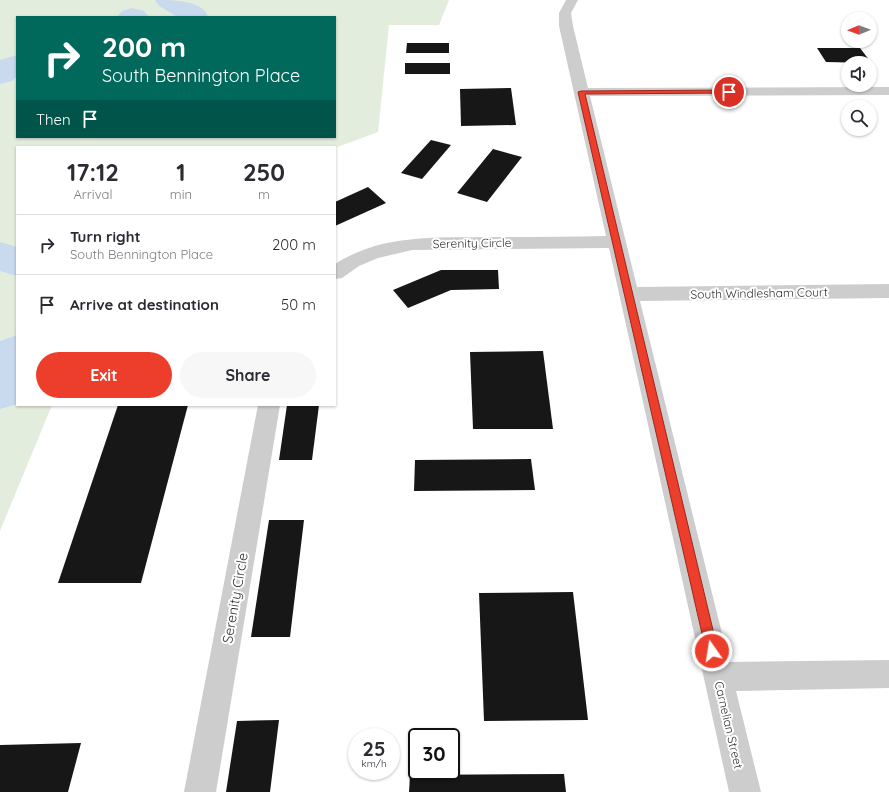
<!DOCTYPE html>
<style>
:root{--surface:#fff;--page:#f7f7f7;--text:#2b2b33;--muted:#7c7c81;--line:#e1e1e2;--accent:#ed3e2c}
body{margin:0;font-family:Quicksand,sans-serif;background:var(--page);color:var(--text);height:100vh;display:flex;flex-direction:column;font-size:15px;white-space:nowrap}
*{box-sizing:border-box;margin:0}
p{font-size:13px;color:var(--muted)}
.icon{flex:none;width:22px;height:22px;fill:none;stroke:currentColor;stroke-width:2;stroke-linecap:round;stroke-linejoin:round}
.map{position:relative;flex:1;overflow:hidden}
.details{position:absolute;left:16px;top:146px;width:320px;height:260px;display:flex;flex-direction:column;background:var(--surface);border-radius:0px;box-shadow:0 1px 3px #0004}
.details>*{flex:none}
.banner{position:absolute;left:16px;top:16px;width:320px;height:122px;border-radius:0px;box-shadow:0 1px 3px #0004;background:#00695c;color:#fff;overflow:hidden}
.needle{width:26px;rotate:269deg}
.tools{position:absolute;left:841px;top:12px;display:grid;gap:8px}
.tools a{display:grid;place-items:center;width:36px;height:36px;border-radius:50%;background:var(--surface);box-shadow:0 1px 3px #0004;font-size:20px}
.speed{position:absolute;left:348px;top:728px;display:flex;gap:8px;font-size:20px;font-weight:700;text-align:center}
.speed>*{display:grid;place-content:center;width:52px;height:52px;border-radius:50%;background:var(--surface);box-shadow:0 1px 3px #0004;line-height:1}
.speed small{font-size:10px;font-weight:400}
.speed .limit{border:2px solid #111;border-radius:6px;background:#fff;color:#111}
.pin{position:absolute;display:grid;place-items:center;width:34px;height:34px;color:#fff;margin:-17px;border:2px solid #fff;border-radius:50%;box-shadow:0 1px 4px #0007}
.me{position:absolute;width:44px;margin:-22px;rotate:347deg;stroke-linejoin:round;filter:drop-shadow(0 0 3px #0008)}
.turn{display:flex;align-items:center;gap:14px;height:84px;padding:0 20px;font-size:18px}
.turn .icon{width:52px;height:52px;stroke-width:2.5}
.turn b{display:block;font-size:28px;line-height:34px}
.then{display:flex;align-items:center;height:38px;padding:0 20px;background:#0003;gap:8px;font-size:15px}
.eta{display:flex;justify-content:space-evenly;align-items:center;height:68px;text-align:center}
.eta b{font-size:24px;font-weight:800;line-height:28px}
.button{display:flex;gap:8px;margin-top:auto;padding:8px 20px}
.button a{flex:1;height:46px;border-radius:24px;background:var(--accent);color:#fff;font-size:16px;font-weight:800;line-height:46px;text-align:center}
.button a+a{background:var(--page);color:var(--text)}
ul{padding:0;list-style:none}
li{display:flex;align-items:center;gap:12px;height:60px;padding:0 20px;border-top:1px solid var(--line)}
li div{flex:1}
li b{display:block;font-size:15px}
li em{font-style:normal}
.map>svg:first-child{display:block}
.green{fill:#e3eddd;fill-rule:evenodd}
.lines{fill:none;stroke-linecap:round;stroke-linejoin:round}
.river{fill:#c9d9ee;fill-rule:evenodd}
.building{fill:#171717}
.street{fill:#cdcdcd;fill-rule:evenodd}
.route{fill:#ed3e2c;stroke:#9a281d}
.labels{text-anchor:middle;dominant-baseline:central;stroke-width:4;stroke-linejoin:round;paint-order:stroke}
.street-label{font-size:12px;fill:#303030;stroke:#fff}
.near-street-label{font-size:14px;fill:#303030;stroke:#fff}
</style>
<div class="map">
<svg width="889" height="792" viewBox="0 0 889 792">
<rect width="100%" height="100%" fill="#fff"/>
<!-- green -->
<path class="green" d="M0,0H449L439,25H389L378,132L335,148L17,147V405H52L0,531ZM17,17H335V137H17Z"/>
<g class="lines">
<!-- river -->
<g class="river">
<path d="M155,0C173,0 203,0 208,17H178L159,6Z"/>
<polygon points="132,8 144,11 149,17 117,17 122,11"/>
<polygon points="17,55 17,76 12,81 0,84 0,60"/>
<polygon points="0,242 17,247 17,276 0,271"/>
<polygon points="17,335 17,404 0,409 0,341"/>
</g>
</g>
<!-- building -->
<g class="building">
<polygon points="407,43 449,43 449,53 406,53"/>
<polygon points="817,48 860,48 876,69 870,69 870,63 826,62"/>
<rect x="405" y="63" width="45" height="11"/>
<polygon points="511,88 516,125 461,126 460,89"/>
<polygon points="431,140 451,145 422,179 401,173"/>
<polygon points="493,149 522,157 487,202 457,193"/>
<polygon points="368,187 386,203 335,226 335,202"/>
<polygon points="441,270 498,270 499,289 451,290 408,308 393,290"/>
<polygon points="543,351 553,429 473,429 470,352"/>
<polygon points="118,405 188,405 141,583 58,583"/>
<polygon points="287,405 319,405 312,460 279,460"/>
<polygon points="531,459 535,490 414,491 415,460"/>
<polygon points="269,520 304,520 290,637 251,637"/>
<polygon points="573,592 588,720 484,721 479,593"/>
<polygon points="279,720 270,792 226,792 237,721"/>
<polygon points="81,743 68,792 0,792 0,745"/>
<polygon points="564,774 566,792 409,792 410,775"/>
</g>
<g class="lines">
<!-- street -->
<g class="street">
<path d="M566,0H578L571,13L573,26L588,88L889,87V95L590,96L637,287L889,284V298L640,301L729,662L889,660V688L736,691L761,792H729L609,248L412,250L378,258L359,266L342,278L335,279V264C383,233 439,238 493,237C530,237 568,237 606,236L559,26V13Z"/>
<polygon points="258,405 280,405 216,792 184,792"/>
</g>
</g>
<!-- route -->
<polygon class="route" points="729,90 731,90 731,93 585,94 718,651 716,655 712,657 708,655 706,651 578,92 581,91"/>
<g class="labels">
<!-- street labels -->
<g class="street-label">
<text transform="translate(472 243) rotate(-1)">Serenity Circle</text>
<text transform="translate(759 293) rotate(-1)">South Windlesham Court</text>
<text transform="translate(729 725) rotate(77)">Carnelian Street</text>
</g>
<!-- near-street labels -->
<g class="near-street-label">
<text transform="translate(235 598) rotate(-80)">Serenity Circle</text>
</g>
</g>
</svg>
<div class="tools">
<a><svg class="needle" viewBox="-14 -14 28 28"><path d="M0-13l5 13h-10z" fill="#e53935"/><path d="M0 13l5-13h-10z" fill="#7c7c81"/></svg></a>
<a><svg class="icon" aria-label="sound" viewBox="0 0 24 24"><path d="M4 9h4l5-4v14l-5-4H4zM17 9q2 3 0 6"/></svg></a>
<a><svg class="icon" aria-label="search" viewBox="0 0 24 24"><circle cx="10" cy="10" r="6"/><path d="M15 15l6 6"/></svg></a>
</div>
<div class="speed"><div>25<small>km/h</small></div><div class="limit">30</div></div>
<div class="pin" style="left:729px;top:92px;background:#d93025"><svg class="icon" aria-label="arrive" viewBox="0 0 24 24"><path d="M6 21V4h12l-3 4 3 4H6"/></svg></div>
<svg class="me" style="left:712px;top:651px" viewBox="-20 -20 40 40"><circle r="17" fill="#ed3e2c" stroke="#fff" stroke-width="3"/><path d="M0-11L8 9 0 5-8 9z" fill="#fff"/></svg>
<div class="banner">
<div class="turn"><svg class="icon" aria-label="right" viewBox="0 0 24 24"><path d="M7 20v-9h11M14 6l5 5-5 5"/></svg><div><b>200 m</b>South Bennington Place</div></div>
<div class="then">Then<svg class="icon" aria-label="arrive" viewBox="0 0 24 24"><path d="M6 21V4h12l-3 4 3 4H6"/></svg></div>
</div>
<section class="details">
<div class="eta">
<div><b>17:12</b><p>Arrival</p></div>
<div><b>1</b><p>min</p></div>
<div><b>250</b><p>m</p></div>
</div>
<ul>
<li><svg class="icon" aria-label="right" viewBox="0 0 24 24"><path d="M7 20v-9h11M14 6l5 5-5 5"/></svg><div><b>Turn right</b><p>South Bennington Place</p></div><em>200 m</em></li>
<li><svg class="icon" aria-label="arrive" viewBox="0 0 24 24"><path d="M6 21V4h12l-3 4 3 4H6"/></svg><div><b>Arrive at destination</b></div><em>50 m</em></li>
</ul>
<div class="button"><a>Exit</a><a>Share</a></div>
</section>
</div>
